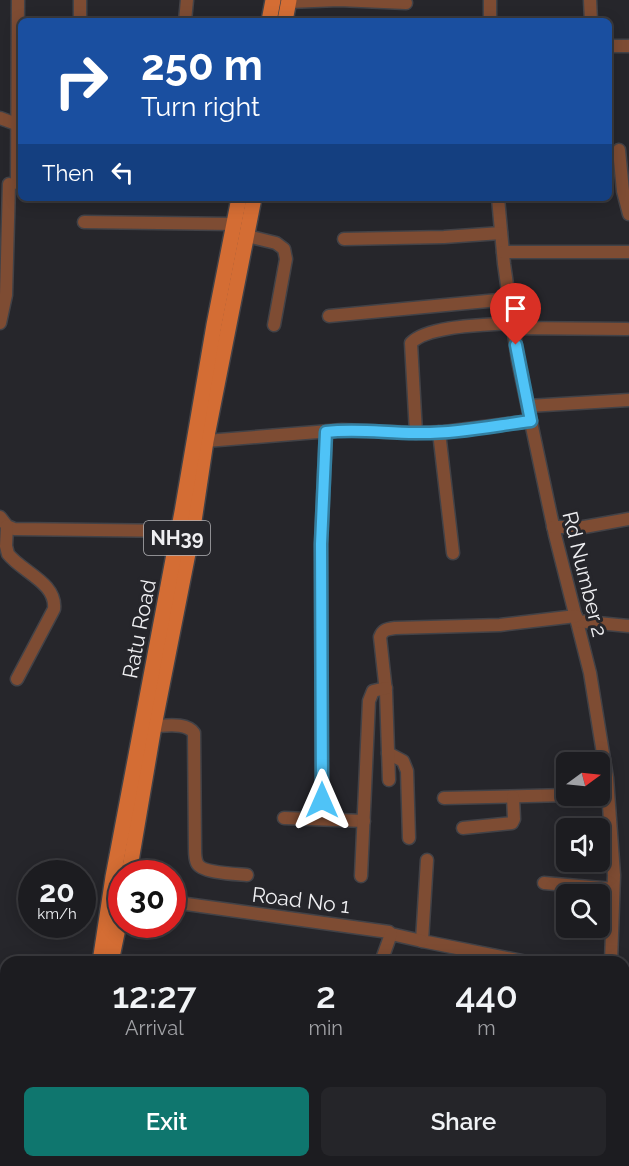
<!DOCTYPE html>
<style>
:root{--surface:#1c1c20;--page:#252529;--text:#f1f3f6;--muted:#a0a1a5;--line:#3a3a3e;--accent:#0f766e}
body{margin:0;font-family:Raleway,sans-serif;background:var(--page);color:var(--text);height:100vh;display:flex;flex-direction:column;font-size:22px;white-space:nowrap}
*{box-sizing:border-box;margin:0}
p{font-size:20px;color:var(--muted)}
.icon{flex:none;width:33px;height:33px;fill:none;stroke:currentColor;stroke-width:2;stroke-linecap:round;stroke-linejoin:round}
.map{position:relative;flex:1;overflow:hidden}
.sheet{position:absolute;left:0px;top:956px;width:630px;height:212px;display:flex;flex-direction:column;background:var(--surface);border-radius:18px 18px 0 0;box-shadow:0 3px 15px #0003,0 0 0 2px var(--line)}
.sheet>*{flex:none}
.guide{position:absolute;left:18px;top:18px;width:594px;height:183px;border-radius:9px;box-shadow:0 3px 15px #0003,0 0 0 2px var(--line);background:#1a4fa0;color:#fff;overflow:hidden}
.needle{width:39px;rotate:75deg}
.tools{position:absolute;left:556px;top:752px;display:grid;gap:12px}
.tools a{display:grid;place-items:center;width:54px;height:54px;border-radius:9px;background:var(--surface);box-shadow:0 3px 15px #0003,0 0 0 2px var(--line);font-size:30px}
.speed{position:absolute;left:18px;top:860px;display:flex;gap:12px;font-size:30px;font-weight:700;text-align:center}
.speed>*{display:grid;place-content:center;width:78px;height:78px;border-radius:50%;background:var(--surface);box-shadow:0 3px 15px #0003,0 0 0 2px var(--line);line-height:1}
.speed small{font-size:15px;font-weight:400}
.speed .limit{border:9px solid #d22;background:#fff;color:#111}
.pin{position:absolute;display:grid;place-items:center;width:51px;height:51px;color:#fff;margin:-62px -26px;border-radius:50% 50% 50% 0;rotate:-45deg;box-shadow:0 0 6px #0007}
.pin .icon{rotate:45deg}
.me{position:absolute;width:66px;margin:-33px;rotate:0deg;stroke-linejoin:round;filter:drop-shadow(0 0 4px #0008)}
.turn{display:flex;align-items:center;gap:21px;height:126px;padding:0 24px;font-size:27px}
.turn .icon{width:78px;height:78px;stroke-width:2.5}
.turn b{display:block;font-size:42px;line-height:51px}
.then{display:flex;align-items:center;height:57px;padding:0 24px;background:#0003;gap:12px;font-size:22px}
.eta{display:flex;justify-content:space-evenly;align-items:center;height:102px;text-align:center}
.eta b{font-size:36px;font-weight:600;line-height:42px}
.primary-button{display:flex;gap:12px;margin-top:auto;padding:12px 24px}
.primary-button a{flex:1;height:69px;border-radius:9px;background:var(--accent);color:#fff;font-size:24px;font-weight:600;line-height:69px;text-align:center}
.primary-button a+a{background:var(--page);color:var(--text)}
.map>svg:first-child{display:block}
.lines{fill:none;stroke-linecap:round;stroke-linejoin:round}
.minor-casing{stroke:#424247;stroke-width:15}
.major-casing{stroke:#424247;stroke-width:18}
.minor{stroke:#7e4c33;stroke-width:12}
.major{stroke:#d46d34;stroke-width:15}
.route-casing{stroke:#337fa1;stroke-width:15}
.route{stroke:#4fc3f7;stroke-width:10}
.labels{text-anchor:middle;dominant-baseline:central;stroke-width:6;stroke-linejoin:round;paint-order:stroke}
.shield{fill:#26262b;stroke:#b3b3b6;stroke-width:1.5}
.shield-label{font-size:20px;font-weight:bold;fill:#efeff2}
.street-label{font-size:21px;fill:#efeff2;stroke:#26262b}
</style>
<div class="map">
<svg width="629" height="1166" viewBox="0 0 629 1166">
<rect width="100%" height="100%" fill="#26262b"/>
<g class="lines">
<!-- minor casing -->
<g class="minor-casing">
<g id="minor">
<polyline points="80,0 80,21"/>
<polyline points="590,0 591,21"/>
<polyline points="289,2 339,0 406,3"/>
<polyline points="185,21 187,0"/>
<polyline points="490,21 490,0"/>
<polyline points="609,46 629,46"/>
<polyline points="0,118 19,125"/>
<polyline points="619,150 623,191 629,214"/>
<polyline points="17,183 18,0"/>
<polyline points="498,198 504,264 518,361 555,535 590,673 607,778 614,875 611,962"/>
<polyline points="84,222 234,224"/>
<polyline points="247,236 276,243 284,249 286,259 274,325"/>
<polyline points="344,239 444,237 501,233"/>
<polyline points="503,252 629,252"/>
<polyline points="329,316 509,299"/>
<polyline points="0,323 6,295 9,184"/>
<polyline points="513,328 627,329"/>
<polyline points="528,406 629,400"/>
<polyline points="439,432 453,553"/>
<path d="M416,433L411,343C428,325 487,325 513,323"/>
<polyline points="206,441 342,430 416,433 444,432 531,421"/>
<polyline points="0,517 7,526 14,529 179,531"/>
<path d="M7,526L6,546L8,554C22,572 57,583 54,609L17,679"/>
<polyline points="553,527 584,527 629,519"/>
<polyline points="577,621 629,626"/>
<path d="M154,726C166,726 186,722 194,733L195,849C195,853 195,859 197,863C201,873 237,874 247,875"/>
<polyline points="388,753 403,761 407,771 409,838"/>
<path d="M389,780L386,692L380,637C383,629 388,629 395,628L500,625L576,616"/>
<polyline points="444,798 567,795"/>
<polyline points="284,818 364,821"/>
<polyline points="322,819 321,544 326,432"/>
<polyline points="463,828 512,823 514,819 513,797"/>
<polyline points="427,860 422,941 527,962"/>
<polyline points="361,876 369,701 373,691 386,688"/>
<polyline points="544,883 613,889"/>
<polyline points="172,902 389,932 391,934 422,941"/>
<polyline points="381,962 391,934"/>
<polyline points="624,1133 629,1135"/>
<polyline points="355,1161 365,1166"/>
<polyline points="445,1161 448,1166"/>
<polyline points="528,1161 537,1166"/>
<polyline points="218,1166 218,1161"/>
<polyline points="266,1166 267,1161"/>
<polyline points="292,1166 293,1161"/>
<polyline points="338,1166 339,1161"/>
</g>
</g>
<!-- major casing -->
<g class="major-casing">
<g id="major">
<polyline points="269,21 273,0"/>
<polyline points="285,21 289,0"/>
<polyline points="129,873 154,726 193,528 206,441 254,198"/>
<polyline points="100,962 113,877 182,512 214,325 239,198"/>
<polyline points="111,962 122,909"/>
<polyline points="61,1166 62,1161"/>
<polyline points="74,1166 75,1161"/>
</g>
</g>
<!-- minor -->
<use href="#minor" class="minor"/>
<!-- major -->
<use href="#major" class="major"/>
</g>
<g class="lines">
<!-- route casing -->
<g class="route-casing">
<path id="route" d="M322,800L321,544L326,432C356,428 385,433 415,433C454,434 492,426 531,421L516,345"/>
</g>
<!-- route -->
<use href="#route" class="route"/>
</g>
<g class="labels">
<!-- shield labels -->
<rect class="shield" x="144" y="521" width="66" height="34" rx="4.5"/>
<g class="shield-label">
<text x="177" y="538">NH39</text>
</g>
<!-- street labels -->
<g class="street-label">
<text transform="translate(585 574) rotate(76)">Rd Number 2</text>
<text transform="translate(139 629) rotate(-79)">Ratu Road</text>
<text transform="translate(301 900) rotate(7)">Road No 1</text>
</g>
</g>
</svg>
<div class="tools">
<a><svg class="needle" viewBox="-14 -14 28 28"><path d="M0-13l5 13h-10z" fill="#e53935"/><path d="M0 13l5-13h-10z" fill="#a0a1a5"/></svg></a>
<a><svg class="icon" aria-label="sound" viewBox="0 0 24 24"><path d="M4 9h4l5-4v14l-5-4H4zM17 9q2 3 0 6"/></svg></a>
<a><svg class="icon" aria-label="search" viewBox="0 0 24 24"><circle cx="10" cy="10" r="6"/><path d="M15 15l6 6"/></svg></a>
</div>
<div class="speed"><div>20<small>km/h</small></div><div class="limit">30</div></div>
<div class="pin" style="left:516px;top:345px;background:#d93025"><svg class="icon" aria-label="arrive" viewBox="0 0 24 24"><path d="M6 21V4h12l-3 4 3 4H6"/></svg></div>
<svg class="me" style="left:322px;top:800px" viewBox="-20 -20 40 40"><path d="M0-17L14 15 0 8-14 15z" fill="#4fc3f7" stroke="#fff" stroke-width="4"/></svg>
<div class="guide">
<div class="turn"><svg class="icon" aria-label="right" viewBox="0 0 24 24"><path d="M7 20v-9h11M14 6l5 5-5 5"/></svg><div><b>250 m</b>Turn right</div></div>
<div class="then">Then<svg class="icon" aria-label="left" viewBox="0 0 24 24"><path d="M17 20v-9H6M10 6l-5 5 5 5"/></svg></div>
</div>
<section class="sheet">
<div class="eta">
<div><b>12:27</b><p>Arrival</p></div>
<div><b>2</b><p>min</p></div>
<div><b>440</b><p>m</p></div>
</div>
<div class="primary-button"><a>Exit</a><a>Share</a></div>
</section>
</div>
